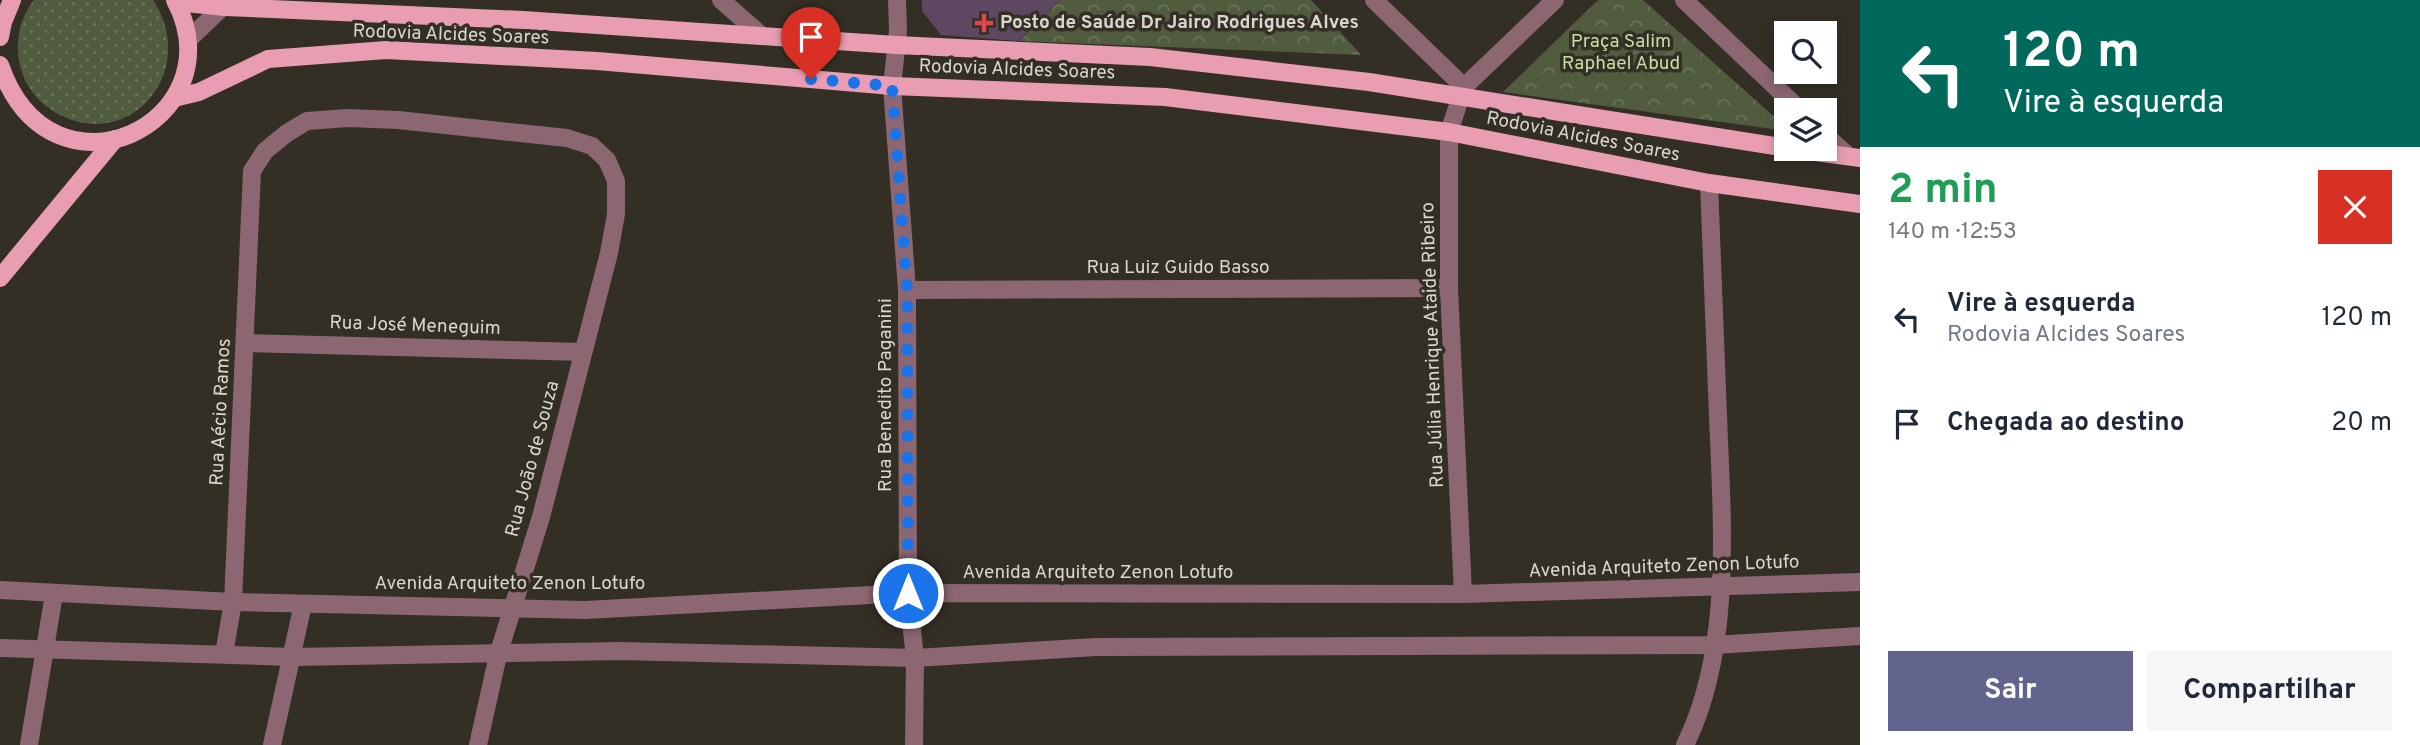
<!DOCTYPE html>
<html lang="pt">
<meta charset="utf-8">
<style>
:root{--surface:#fff;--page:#f6f6f7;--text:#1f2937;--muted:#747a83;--accent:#62648e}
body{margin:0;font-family:Overpass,sans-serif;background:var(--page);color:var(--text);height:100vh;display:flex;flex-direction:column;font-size:26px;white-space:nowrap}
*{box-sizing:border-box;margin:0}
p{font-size:23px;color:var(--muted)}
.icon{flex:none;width:38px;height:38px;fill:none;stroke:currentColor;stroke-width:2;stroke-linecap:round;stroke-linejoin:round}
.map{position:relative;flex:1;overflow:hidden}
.panel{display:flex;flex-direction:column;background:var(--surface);width:560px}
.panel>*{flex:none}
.guide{background:#00695c;color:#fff;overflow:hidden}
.fabs{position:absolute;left:1774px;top:21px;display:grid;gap:14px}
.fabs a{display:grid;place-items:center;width:63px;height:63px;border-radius:0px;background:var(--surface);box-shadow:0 4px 10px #0003;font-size:35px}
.pin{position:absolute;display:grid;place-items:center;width:60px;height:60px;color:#fff;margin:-72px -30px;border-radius:50% 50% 50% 0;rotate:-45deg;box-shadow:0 0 7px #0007}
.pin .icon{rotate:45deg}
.me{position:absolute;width:77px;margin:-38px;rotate:0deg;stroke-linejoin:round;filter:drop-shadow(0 0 5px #0008)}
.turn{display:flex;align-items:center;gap:24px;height:147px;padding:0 28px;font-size:32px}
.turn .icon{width:91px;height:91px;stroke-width:2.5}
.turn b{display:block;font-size:49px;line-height:60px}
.round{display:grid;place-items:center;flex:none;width:74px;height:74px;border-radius:0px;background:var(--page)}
.head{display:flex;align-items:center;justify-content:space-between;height:119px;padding:0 28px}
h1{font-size:42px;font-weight:700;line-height:52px;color:#1e9e55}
.button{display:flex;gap:14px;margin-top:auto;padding:14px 28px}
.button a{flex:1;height:80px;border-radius:0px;background:var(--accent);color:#fff;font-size:28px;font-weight:700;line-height:80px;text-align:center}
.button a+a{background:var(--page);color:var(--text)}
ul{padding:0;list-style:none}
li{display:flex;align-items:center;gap:21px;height:105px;padding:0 28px}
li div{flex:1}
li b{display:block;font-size:26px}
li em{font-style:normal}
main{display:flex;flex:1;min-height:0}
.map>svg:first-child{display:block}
.grass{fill:url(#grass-dots)}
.park{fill:url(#park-crowns)}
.building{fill:#5e4760}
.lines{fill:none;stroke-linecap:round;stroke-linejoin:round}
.minor{stroke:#8c6771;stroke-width:18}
.major{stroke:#e99db2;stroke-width:18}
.route{stroke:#1a73e8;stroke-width:12;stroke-dasharray:0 21.6}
.health-dot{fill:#e0444e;stroke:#332f25;stroke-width:2.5}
.labels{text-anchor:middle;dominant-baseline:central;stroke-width:7;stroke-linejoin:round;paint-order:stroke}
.poi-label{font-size:19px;font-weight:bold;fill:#d9d6d0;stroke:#332f25;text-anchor:start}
.street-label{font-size:19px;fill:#d9d6d0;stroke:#332f25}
.park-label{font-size:19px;fill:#c7dda3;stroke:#332f25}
</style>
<main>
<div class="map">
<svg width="1860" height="745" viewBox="0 0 1860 745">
<defs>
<pattern id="grass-dots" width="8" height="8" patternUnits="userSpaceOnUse" patternTransform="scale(1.75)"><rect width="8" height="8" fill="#515c3f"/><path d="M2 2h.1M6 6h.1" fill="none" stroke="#69735a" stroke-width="1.8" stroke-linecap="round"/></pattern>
<pattern id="park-crowns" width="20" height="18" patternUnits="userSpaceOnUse" patternTransform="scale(1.75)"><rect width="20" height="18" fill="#515c3f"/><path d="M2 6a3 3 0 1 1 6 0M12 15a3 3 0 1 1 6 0" fill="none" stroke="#69735a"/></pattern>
</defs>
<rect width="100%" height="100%" fill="#332f25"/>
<!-- grass -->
<path class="grass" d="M34,0H153C201,72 127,157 53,111C37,101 24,85 20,65C15,42 19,19 34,0Z"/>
<!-- park -->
<g class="park">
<polygon points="1060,0 1311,0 1361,55 1019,41"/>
<polygon points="1598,0 1643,0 1787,128 1787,131 1503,92"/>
</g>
<!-- building -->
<polygon class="building" points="922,0 1060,0 1018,41 941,35 922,11"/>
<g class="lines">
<!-- minor -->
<g class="minor">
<polyline points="721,0 762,36"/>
<polyline points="897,0 898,31 892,86 907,290 908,593 915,658 914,745"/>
<polyline points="1374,0 1464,87"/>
<polyline points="1684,0 1800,110"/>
<polyline points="188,40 230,0"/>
<polyline points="1825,135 1848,156"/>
<polyline points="907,290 1449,288"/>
<polyline points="246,343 583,352"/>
<polyline points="0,590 233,602 585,610 908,593 1463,594 1860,582"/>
<polyline points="1463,594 1449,288 1449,132 1464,87 1555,0"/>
<polyline points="0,648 293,657 621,651 915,658 1096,647 1714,645 1860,636"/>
<polyline points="224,654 233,602 252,171 265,151 287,133 307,121 348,118 398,120 567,138 592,146 607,160 616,181 616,214 609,253 541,517 498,655 478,745"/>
<polyline points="29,745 54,594"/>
<polyline points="272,745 303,604"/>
<path d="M1685,745C1733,649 1722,521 1718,416C1715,339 1712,261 1709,183"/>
</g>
<!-- major -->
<g class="major">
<polyline points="176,2 225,7 523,20 896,45 1150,57 1369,82 1787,148"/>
<polyline points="0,37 3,22 12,0"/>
<path d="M0,65C51,214 239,122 175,0"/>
<polyline points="174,98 199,92 268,59 386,50 597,61 892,86 1165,97 1449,132 1709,183 1860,204"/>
<polyline points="1794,149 1860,158"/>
<polyline points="0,278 115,139"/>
</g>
</g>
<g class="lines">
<!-- route -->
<polyline class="route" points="811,79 892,86 907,290 908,593"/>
</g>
<!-- markers -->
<path class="health-dot" d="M980.5 12.5h7v7h7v7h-7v7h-7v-7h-7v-7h7z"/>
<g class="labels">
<!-- poi labels -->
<g class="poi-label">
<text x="1000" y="23">Posto de Saúde Dr Jairo Rodrigues Alves</text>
</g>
<!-- street labels -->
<g class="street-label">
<text transform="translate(451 35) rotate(2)">Rodovia Alcides Soares</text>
<text transform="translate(1017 70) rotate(2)">Rodovia Alcides Soares</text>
<text transform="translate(1583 137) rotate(11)">Rodovia Alcides Soares</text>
<text x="1178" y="268">Rua Luiz Guido Basso</text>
<text transform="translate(415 326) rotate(2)">Rua José Meneguim</text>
<text transform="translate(1433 345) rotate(-92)">Rua Júlia Henrique Ataide Ribeiro</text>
<text transform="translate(886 395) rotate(-90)">Rua Benedito Paganini</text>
<text transform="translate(221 412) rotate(-87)">Rua Aécio Ramos</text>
<text transform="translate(533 459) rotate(-75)">Rua João de Souza</text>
<text transform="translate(1664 567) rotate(-2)">Avenida Arquiteto Zenon Lotufo</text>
<text x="1098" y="573">Avenida Arquiteto Zenon Lotufo</text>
<text x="510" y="584">Avenida Arquiteto Zenon Lotufo</text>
</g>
<!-- park labels -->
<g class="park-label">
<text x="1621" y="42">Praça Salim<tspan x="1621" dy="22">Raphael Abud</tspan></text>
</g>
</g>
</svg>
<div class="fabs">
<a><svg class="icon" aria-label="search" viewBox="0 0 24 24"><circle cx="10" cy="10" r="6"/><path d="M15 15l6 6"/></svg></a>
<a><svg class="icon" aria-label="layers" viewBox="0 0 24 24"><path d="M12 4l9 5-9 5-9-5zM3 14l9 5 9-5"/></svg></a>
</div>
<div class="pin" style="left:811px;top:79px;background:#d93025"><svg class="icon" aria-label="arrive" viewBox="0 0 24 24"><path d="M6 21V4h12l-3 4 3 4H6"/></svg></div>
<svg class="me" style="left:908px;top:593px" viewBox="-20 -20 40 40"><circle r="17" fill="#1a73e8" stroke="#fff" stroke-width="3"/><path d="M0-11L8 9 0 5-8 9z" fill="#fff"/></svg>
</div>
<section class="panel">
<div class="guide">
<div class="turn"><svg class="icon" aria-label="left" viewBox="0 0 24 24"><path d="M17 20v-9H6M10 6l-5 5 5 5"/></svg><div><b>120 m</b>Vire à esquerda</div></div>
</div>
<div class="head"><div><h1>2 min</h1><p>140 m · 12:53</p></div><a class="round" style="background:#d93025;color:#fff"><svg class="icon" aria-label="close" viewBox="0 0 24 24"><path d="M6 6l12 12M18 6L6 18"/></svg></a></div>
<ul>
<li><svg class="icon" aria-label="left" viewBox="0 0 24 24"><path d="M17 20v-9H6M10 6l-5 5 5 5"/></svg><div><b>Vire à esquerda</b><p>Rodovia Alcides Soares</p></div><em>120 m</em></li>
<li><svg class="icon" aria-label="arrive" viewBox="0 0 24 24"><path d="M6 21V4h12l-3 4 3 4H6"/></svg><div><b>Chegada ao destino</b></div><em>20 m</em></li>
</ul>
<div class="button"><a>Sair</a><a>Compartilhar</a></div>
</section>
</main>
